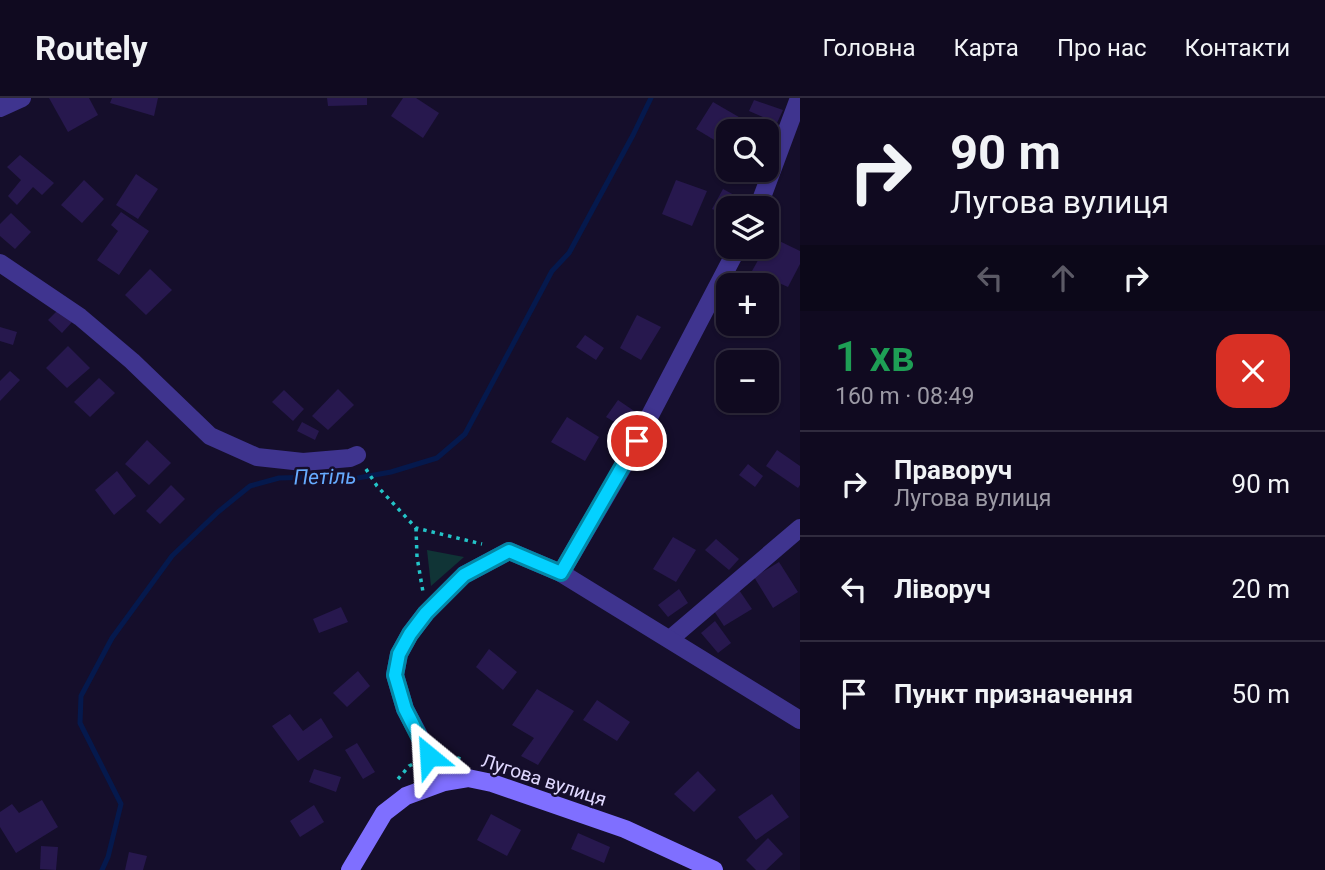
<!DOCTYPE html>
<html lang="uk">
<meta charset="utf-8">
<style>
:root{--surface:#100a20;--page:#191329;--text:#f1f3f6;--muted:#9c9aa5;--line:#302b3e}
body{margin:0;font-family:Roboto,sans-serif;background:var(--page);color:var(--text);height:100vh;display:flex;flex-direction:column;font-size:26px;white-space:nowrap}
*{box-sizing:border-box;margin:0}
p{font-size:23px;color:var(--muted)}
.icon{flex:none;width:38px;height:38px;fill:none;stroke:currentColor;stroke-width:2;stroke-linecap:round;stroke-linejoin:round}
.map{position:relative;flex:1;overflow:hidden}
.details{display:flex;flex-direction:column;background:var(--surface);width:525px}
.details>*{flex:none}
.banner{background:#100a20;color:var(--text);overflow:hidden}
.fabs{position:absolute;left:716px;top:21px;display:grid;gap:14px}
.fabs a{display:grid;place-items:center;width:63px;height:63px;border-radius:14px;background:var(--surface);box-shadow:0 2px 5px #0004,0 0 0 2px var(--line);font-size:35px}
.pin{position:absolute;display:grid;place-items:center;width:60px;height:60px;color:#fff;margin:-30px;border:4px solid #fff;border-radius:50%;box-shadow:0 2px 7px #0007}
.me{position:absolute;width:77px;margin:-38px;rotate:333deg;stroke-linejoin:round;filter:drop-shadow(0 0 5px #0008)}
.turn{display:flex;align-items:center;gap:24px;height:147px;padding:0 35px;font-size:32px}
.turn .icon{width:91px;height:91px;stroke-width:2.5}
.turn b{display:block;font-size:49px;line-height:60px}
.lanes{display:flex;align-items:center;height:66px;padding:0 35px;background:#0003;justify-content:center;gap:35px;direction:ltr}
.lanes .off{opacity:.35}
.round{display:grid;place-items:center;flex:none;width:74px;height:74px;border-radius:21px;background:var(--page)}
.overview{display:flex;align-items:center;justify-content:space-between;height:119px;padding:0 35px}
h1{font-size:42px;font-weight:600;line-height:52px;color:#1e9e55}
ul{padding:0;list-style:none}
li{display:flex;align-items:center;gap:21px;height:105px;padding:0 35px;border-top:2px solid var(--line)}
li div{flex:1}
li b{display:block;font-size:26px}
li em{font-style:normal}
header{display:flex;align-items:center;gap:42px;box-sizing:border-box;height:98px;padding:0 35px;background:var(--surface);border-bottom:2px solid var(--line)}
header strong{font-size:33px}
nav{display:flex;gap:38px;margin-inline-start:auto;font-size:24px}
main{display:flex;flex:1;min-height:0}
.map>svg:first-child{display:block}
.green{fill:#103436}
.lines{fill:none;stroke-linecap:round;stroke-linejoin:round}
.stream{stroke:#05194d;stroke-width:5}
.building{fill:#27184e}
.path{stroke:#23c4c8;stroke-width:3.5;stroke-dasharray:3.5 5;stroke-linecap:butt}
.street{stroke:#3f348f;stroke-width:18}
.secondary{stroke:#7f6fff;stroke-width:18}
.route-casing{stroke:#0388a6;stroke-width:18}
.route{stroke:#04d1ff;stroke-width:12}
.labels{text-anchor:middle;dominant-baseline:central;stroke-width:5;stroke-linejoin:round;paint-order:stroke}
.street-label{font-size:19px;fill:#e0d8ff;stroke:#150e2b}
.water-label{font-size:21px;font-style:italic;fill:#66abff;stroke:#150e2b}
</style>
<header>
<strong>Routely</strong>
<nav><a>Головна</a><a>Карта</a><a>Про нас</a><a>Контакти</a></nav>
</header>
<main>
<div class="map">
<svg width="800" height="772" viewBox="0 0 800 772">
<rect width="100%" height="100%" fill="#150e2b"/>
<!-- green -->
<polygon class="green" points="427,452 464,459 431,488"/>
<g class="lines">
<!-- stream -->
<polyline class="stream" points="102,772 108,759 121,706 80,625 81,598 112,540 172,458 218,414 250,388 279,380 314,379 341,383 391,374 437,360 465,336 552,173 569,155 633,37 651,0"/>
</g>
<!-- building -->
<g class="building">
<polygon points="49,0 89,0 98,17 68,34"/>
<polygon points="112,0 158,0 154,18 110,5"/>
<polygon points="327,0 367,0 367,7 328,8"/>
<polygon points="403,0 416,0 439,15 423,40 391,18"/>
<polygon points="754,2 783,12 777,25 749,13"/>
<polygon points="713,4 744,22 737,33 728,33 728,47 726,49 696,31"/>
<polygon points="20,57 54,85 42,97 33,89 17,107 8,98 21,82 7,69"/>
<polygon points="136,76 158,91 138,121 116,107"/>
<polygon points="84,82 104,101 82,125 61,107"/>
<polygon points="676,82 707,93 692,128 662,116"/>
<polygon points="723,91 747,104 743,110 728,110 728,118 712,111"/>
<polygon points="121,114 149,133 119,177 97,162 118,133 111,127"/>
<polygon points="11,115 31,134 15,151 0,138 0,126"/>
<polygon points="771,139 800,153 800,166 788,189 752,173"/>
<polygon points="150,171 172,192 146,217 125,197"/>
<polygon points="60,210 73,223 62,235 48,222"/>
<polygon points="637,217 661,229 641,262 620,250"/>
<polygon points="0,229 17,234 13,247 0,243"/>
<polygon points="585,237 604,250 596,262 576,249"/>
<polygon points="68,248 90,270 67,290 46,270"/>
<polygon points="10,273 20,282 0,303 0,283"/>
<polygon points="99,280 115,295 90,319 74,304"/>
<polygon points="338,291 354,307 328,332 312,318"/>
<polygon points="284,292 304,311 293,323 272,304"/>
<polygon points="618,302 640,317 628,332 606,319"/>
<polygon points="567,319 599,339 585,363 551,344"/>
<polygon points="302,324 319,333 315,342 297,333"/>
<polygon points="147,342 171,365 149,387 125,366"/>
<polygon points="777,352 800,368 800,387 798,390 766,368"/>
<polygon points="748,366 763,378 755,389 739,377"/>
<polygon points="117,373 136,398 114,417 95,392"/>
<polygon points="171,387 185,401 160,426 146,413"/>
<polygon points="673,439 696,452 676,484 653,471"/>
<polygon points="716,441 739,461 729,472 705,452"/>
<polygon points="779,464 798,494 773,510 754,479"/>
<polygon points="679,491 688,505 668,519 658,507"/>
<polygon points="739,492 752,511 724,528 712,510"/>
<polygon points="341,509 348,524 319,535 313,521"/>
<polygon points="715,523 731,545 718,555 701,535"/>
<polygon points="489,551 517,574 503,592 476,569"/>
<polygon points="358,573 370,588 347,609 333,595"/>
<polygon points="537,591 574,613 538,667 521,658 534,640 512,627"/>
<polygon points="597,602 630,624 617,643 583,622"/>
<polygon points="290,616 303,633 321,620 333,639 298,663 272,628"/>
<polygon points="357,645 375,674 363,681 345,652"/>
<polygon points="314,671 341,679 336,694 309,684"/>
<polygon points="698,673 716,692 694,714 674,696"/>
<polygon points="772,696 789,719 756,742 738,719"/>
<polygon points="42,702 58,729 16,755 0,729 0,714 12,706 19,715"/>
<polygon points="314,707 324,724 300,739 290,723"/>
<polygon points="491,716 521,732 507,758 477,742"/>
<polygon points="578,735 610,749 604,765 571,751"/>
<polygon points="768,740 783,756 766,772 756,772 746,762"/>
<polygon points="41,748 58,749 56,772 40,771"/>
<polygon points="129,754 147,758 143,772 125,772"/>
</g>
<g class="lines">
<!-- path -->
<g class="path">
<polyline points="366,371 377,388 416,430 482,446"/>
<polyline points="416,430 417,459 423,494"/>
<polyline points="449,657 464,662"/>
<polyline points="398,681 409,668 415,665"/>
</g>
<!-- street -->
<g class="street">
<polyline points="0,10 22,0"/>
<polyline points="758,110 799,0"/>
<polyline points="0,165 80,219 132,263 210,338 257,359 303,364 350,360 357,357"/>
<polyline points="561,475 624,367 738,149"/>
<polyline points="670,541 800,430"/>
<polyline points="444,684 405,611 395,577 399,556 410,536 426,515 464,477 509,453 561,475 800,622"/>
</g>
<!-- secondary -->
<polyline class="secondary" points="350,772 384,715 406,698 444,684 468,680 492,685 625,731 714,772"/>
</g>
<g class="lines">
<!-- route casing -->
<g class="route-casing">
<polyline id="route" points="429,658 405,611 395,577 399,556 410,536 426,515 464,477 509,453 561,475 637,343"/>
</g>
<!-- route -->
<use href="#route" class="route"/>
</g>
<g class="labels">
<!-- street labels -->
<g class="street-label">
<text transform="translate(544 682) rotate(18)">Лугова вулиця</text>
</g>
<!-- water labels -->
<g class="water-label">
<text transform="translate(325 379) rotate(-1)">Петіль</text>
</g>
</g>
</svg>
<div class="fabs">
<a><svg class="icon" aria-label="search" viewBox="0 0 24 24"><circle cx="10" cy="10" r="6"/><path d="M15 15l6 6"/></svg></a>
<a><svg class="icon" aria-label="layers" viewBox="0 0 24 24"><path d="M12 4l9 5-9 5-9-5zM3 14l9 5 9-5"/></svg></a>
<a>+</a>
<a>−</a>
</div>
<div class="pin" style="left:637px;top:343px;background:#d93025"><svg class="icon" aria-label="arrive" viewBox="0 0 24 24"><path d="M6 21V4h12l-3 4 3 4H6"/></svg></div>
<svg class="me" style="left:429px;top:658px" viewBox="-20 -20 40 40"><path d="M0-17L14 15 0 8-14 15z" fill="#04d1ff" stroke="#fff" stroke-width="4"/></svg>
</div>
<section class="details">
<div class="banner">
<div class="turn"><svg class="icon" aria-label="right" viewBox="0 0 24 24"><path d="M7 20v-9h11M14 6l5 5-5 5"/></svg><div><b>90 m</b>Лугова вулиця</div></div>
<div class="lanes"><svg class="icon off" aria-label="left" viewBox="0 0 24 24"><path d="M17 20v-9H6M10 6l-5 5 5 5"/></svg><svg class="icon off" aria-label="ahead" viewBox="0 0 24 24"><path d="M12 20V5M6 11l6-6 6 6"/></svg><svg class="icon" aria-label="right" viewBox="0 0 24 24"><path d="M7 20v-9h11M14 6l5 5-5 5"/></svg></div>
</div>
<div class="overview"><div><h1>1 хв</h1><p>160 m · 08:49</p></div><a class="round" style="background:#d93025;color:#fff"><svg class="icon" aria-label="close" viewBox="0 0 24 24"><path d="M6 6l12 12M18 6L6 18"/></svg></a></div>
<ul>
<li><svg class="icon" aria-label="right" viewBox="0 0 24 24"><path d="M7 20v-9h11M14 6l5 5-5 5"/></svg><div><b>Праворуч</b><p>Лугова вулиця</p></div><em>90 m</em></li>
<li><svg class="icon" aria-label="left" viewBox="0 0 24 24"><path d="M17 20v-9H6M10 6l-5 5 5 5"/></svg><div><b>Ліворуч</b></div><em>20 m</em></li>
<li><svg class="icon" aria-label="arrive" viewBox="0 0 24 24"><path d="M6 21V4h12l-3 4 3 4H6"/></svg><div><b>Пункт призначення</b></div><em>50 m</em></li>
</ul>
</section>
</main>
